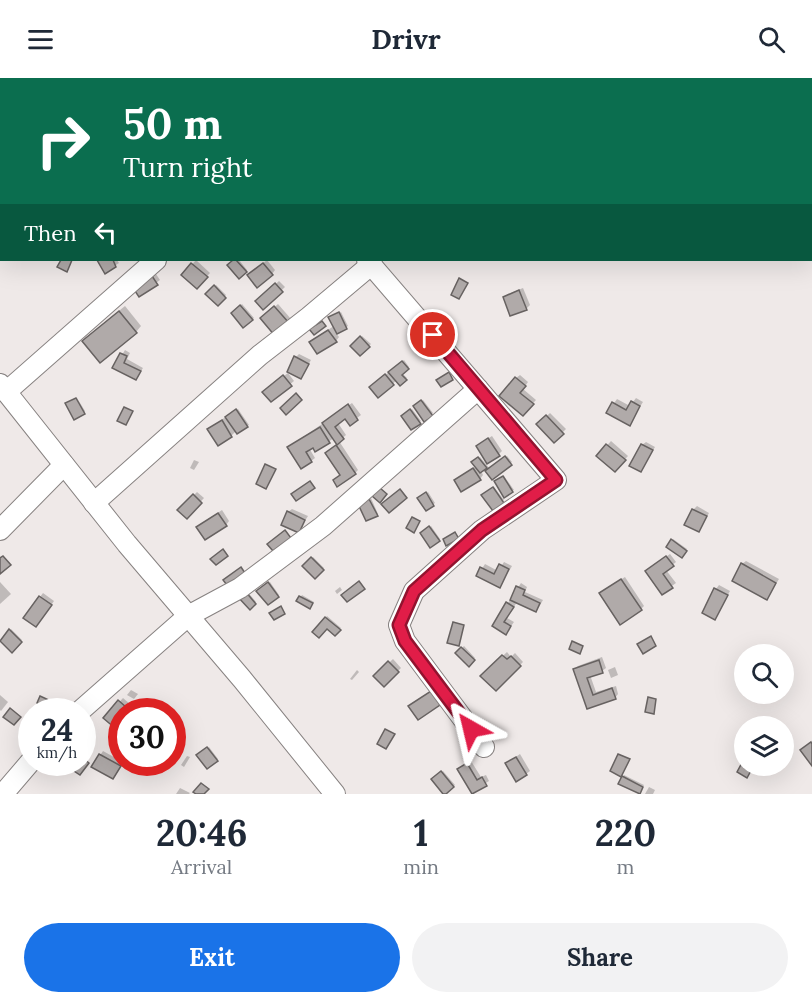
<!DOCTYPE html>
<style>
:root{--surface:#fff;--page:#f2f2f3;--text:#1f2937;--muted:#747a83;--accent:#1a73e8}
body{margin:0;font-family:Lora,serif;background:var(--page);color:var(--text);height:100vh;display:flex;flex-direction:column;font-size:22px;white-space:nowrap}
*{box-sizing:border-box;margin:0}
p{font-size:20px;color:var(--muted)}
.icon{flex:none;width:33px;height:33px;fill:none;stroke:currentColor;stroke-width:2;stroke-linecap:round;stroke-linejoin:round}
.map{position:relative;height:716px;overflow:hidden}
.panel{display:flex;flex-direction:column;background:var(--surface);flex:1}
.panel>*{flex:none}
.hud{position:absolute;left:0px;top:0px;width:813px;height:183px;box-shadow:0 6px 24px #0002;background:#0b6e4f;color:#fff;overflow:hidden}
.controls{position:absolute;left:734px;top:566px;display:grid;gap:12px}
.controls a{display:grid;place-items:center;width:60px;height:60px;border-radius:50%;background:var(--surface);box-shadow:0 6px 24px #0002;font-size:30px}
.speed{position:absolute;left:18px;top:620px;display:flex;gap:12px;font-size:30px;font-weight:700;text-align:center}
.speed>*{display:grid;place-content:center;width:78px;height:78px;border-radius:50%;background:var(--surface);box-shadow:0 6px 24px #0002;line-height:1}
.speed small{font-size:15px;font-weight:400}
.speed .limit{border:9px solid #d22;background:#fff;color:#111}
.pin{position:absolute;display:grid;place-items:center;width:51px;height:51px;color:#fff;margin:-26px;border:3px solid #fff;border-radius:50%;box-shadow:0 2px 6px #0007}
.me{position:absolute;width:66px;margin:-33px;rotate:323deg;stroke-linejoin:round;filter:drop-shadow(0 0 4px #0008)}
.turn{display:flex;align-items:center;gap:21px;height:126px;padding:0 24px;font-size:27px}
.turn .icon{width:78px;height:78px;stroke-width:2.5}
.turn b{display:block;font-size:42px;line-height:51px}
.then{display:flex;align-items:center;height:57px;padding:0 24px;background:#0003;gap:12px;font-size:22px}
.eta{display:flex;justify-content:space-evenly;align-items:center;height:102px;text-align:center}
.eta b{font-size:36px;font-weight:800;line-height:42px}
.primary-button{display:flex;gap:12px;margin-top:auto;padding:12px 24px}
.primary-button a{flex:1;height:69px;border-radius:36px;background:var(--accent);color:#fff;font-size:24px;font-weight:800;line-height:69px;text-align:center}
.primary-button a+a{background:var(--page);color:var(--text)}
header{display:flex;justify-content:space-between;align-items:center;height:78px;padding:0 24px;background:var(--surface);font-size:27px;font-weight:800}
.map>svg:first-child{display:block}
.shadow{fill:#0003}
.building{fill:#b0aaa9;stroke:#676261;stroke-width:1.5}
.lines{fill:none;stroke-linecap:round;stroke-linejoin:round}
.minor-casing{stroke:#878281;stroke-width:22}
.minor{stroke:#fff;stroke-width:20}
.route-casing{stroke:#92132f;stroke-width:15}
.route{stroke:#e11d48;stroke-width:10}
</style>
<header><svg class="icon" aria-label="menu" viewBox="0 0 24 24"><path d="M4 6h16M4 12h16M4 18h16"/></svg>Drivr<svg class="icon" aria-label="search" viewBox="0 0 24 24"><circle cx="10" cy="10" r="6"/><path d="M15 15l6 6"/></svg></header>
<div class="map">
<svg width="812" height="716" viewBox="0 0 812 716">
<rect width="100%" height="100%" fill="#efe9e8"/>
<!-- shadow -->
<g class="shadow">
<polygon points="98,182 117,182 119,185 105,194"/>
<polygon points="196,182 210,195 197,209 183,197"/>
<polygon points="235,182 239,182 247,192 239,199 229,187"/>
<polygon points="267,182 275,192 272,196 252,194"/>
<polygon points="154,193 160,202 139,217"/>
<polygon points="279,203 285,209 263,230 257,224"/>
<polygon points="216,207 226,217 218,226 207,216"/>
<polygon points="523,210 530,227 526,231 504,219 508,216"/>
<polygon points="242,226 254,240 244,248 233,235"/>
<polygon points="278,226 291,241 275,256 262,240"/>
<polygon points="125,228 141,248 136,254 89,257"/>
<polygon points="341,234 348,248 336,255 339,259 336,263 315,260 334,248 332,238"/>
<polygon points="362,258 371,266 360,276 352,268"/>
<polygon points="125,272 130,275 127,281 143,290 136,301 115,289"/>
<polygon points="299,276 311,282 301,300 296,279"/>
<polygon points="404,282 409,289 402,295 407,300 397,302 378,318 374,306"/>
<polygon points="288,295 294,303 271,322 267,310"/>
<polygon points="520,297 528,304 523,311 536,322 523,336 516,300"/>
<polygon points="77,320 85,333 84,335 68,324"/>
<polygon points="636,320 643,324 629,346 608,334 617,321 630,328"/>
<polygon points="423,322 433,335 425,342 415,328"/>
<polygon points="352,325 361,337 350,345 346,339 338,345 346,357 339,363 358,392 355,395 341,396 330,372 338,366 334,360 316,372 313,367 309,370 315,380 311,383 289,369"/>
<polygon points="238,331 249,347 247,348 236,353 231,358 212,348"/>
<polygon points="412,331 421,343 412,350 403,338"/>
<polygon points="550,335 566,351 554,363 538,346"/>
<polygon points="492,358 502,373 499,376 481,365"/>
<polygon points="611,363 628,378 615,392 598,378"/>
<polygon points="646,364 655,369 641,392 642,367"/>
<polygon points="507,378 512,384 492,400 485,390 481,393 483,397 480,401 459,399 477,388 473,384 480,379 490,391"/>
<polygon points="194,382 199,384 194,392 190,390"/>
<polygon points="504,398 514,412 512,413 497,402"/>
<polygon points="494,409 504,422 493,431 483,417"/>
<polygon points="197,414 204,420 187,439 179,432"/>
<polygon points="428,414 435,425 426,431 420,419"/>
<polygon points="371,420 378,436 377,437 361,425"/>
<polygon points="697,428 709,435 699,452 693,432"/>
<polygon points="292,431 308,438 298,454 288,434"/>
<polygon points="222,432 229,443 226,447 201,446"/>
<polygon points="431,448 440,461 431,468 422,455"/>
<polygon points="673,461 687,471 682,478 668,469"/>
<polygon points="670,476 676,484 666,492 676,505 662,515 650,490"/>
<polygon points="313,479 324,490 315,499 304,488"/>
<polygon points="746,483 779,501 770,516 742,486"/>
<polygon points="504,484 512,488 500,508 478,497 485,486 498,493"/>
<polygon points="625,499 644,528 641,531 604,512"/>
<polygon points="0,504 11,516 0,526"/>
<polygon points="270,504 279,517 268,525 258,513"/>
<polygon points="521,505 527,509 525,514 543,522 539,529 536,533 517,524 507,540 514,544 509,551 494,547"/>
<polygon points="719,507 730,513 715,540 716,511"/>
<polygon points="340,509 342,512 337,516 335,513"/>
<polygon points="247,513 256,524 250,530"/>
<polygon points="43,515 54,523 39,544 40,519"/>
<polygon points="302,517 314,524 311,528 298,523"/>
<polygon points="327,538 341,550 335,556 327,549 314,554"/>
<polygon points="11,551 22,562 12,572 1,562"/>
<polygon points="464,568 475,580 469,586 457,575"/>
<polygon points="507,574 511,579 515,575 523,584 496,611 482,598"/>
<polygon points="602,579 606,590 602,593 590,597 596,614 616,608 618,616 615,620 588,629 575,591 578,588"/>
<polygon points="393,581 401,590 384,607 375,598"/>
<polygon points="615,589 618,597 611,600 608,592"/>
<polygon points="357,592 359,594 352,602 350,601"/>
<polygon points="131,612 138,616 134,621 127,617"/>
<polygon points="0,617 8,624 1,633 0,632"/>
<polygon points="123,620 130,626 124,633 105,640"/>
<polygon points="209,669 218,681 208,689 198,677"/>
<polygon points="103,673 123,684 113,699 93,688"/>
<polygon points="520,676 530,693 526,696 507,685"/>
<polygon points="187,678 190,679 184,689 181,687"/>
<polygon points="471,683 481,699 486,697 489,703 472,714 459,691"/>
<polygon points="443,693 455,707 445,716 433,701"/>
<polygon points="624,697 644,707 640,714 620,706"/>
<polygon points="649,709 655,712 653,716 645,716"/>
<polygon points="180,710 190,715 189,716 176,716"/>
</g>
<!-- building -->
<g class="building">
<polygon points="61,182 72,182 67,194 57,189"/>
<polygon points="97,182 113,182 116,189 105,196"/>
<polygon points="233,182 236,182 247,194 239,201 227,187"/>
<polygon points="191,185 208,199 197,211 181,197"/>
<polygon points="263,185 273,197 257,210 247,197"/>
<polygon points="150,195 158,207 139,219 131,207"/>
<polygon points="459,200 468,205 459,221 451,217"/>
<polygon points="275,205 283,214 263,232 255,223"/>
<polygon points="214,207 226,220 218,228 205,216"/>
<polygon points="519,212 527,232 510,238 503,219"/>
<polygon points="240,227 253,242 243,250 231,235"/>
<polygon points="274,228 289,245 275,258 260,240"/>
<polygon points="119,233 137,255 100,285 82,263"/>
<polygon points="339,234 347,251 337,256 328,239"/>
<polygon points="322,243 326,248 314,257 309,251"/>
<polygon points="328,252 337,264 317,276 309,264"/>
<polygon points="360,258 370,269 360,278 350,268"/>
<polygon points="120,275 127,278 124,285 141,293 136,302 112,290"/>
<polygon points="294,278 309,286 301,301 287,294"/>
<polygon points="402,283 409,291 402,297 407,302 400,308 388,294"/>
<polygon points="449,294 453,302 441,309 436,302"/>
<polygon points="385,296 394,307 378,320 369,309"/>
<polygon points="283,297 292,308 271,324 262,314"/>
<polygon points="515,299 526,308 520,315 534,326 523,338 499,318"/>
<polygon points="296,315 302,322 286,337 280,330"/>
<polygon points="76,320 85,336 74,342 65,325"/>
<polygon points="421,322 433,338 424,344 413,328"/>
<polygon points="631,323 640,328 630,348 606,335 612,324 626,332"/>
<polygon points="348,326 358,342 350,348 345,341 335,349 344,361 337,367 322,345"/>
<polygon points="124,329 133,333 126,347 117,343"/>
<polygon points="236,331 248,349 237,356 225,339"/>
<polygon points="410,331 421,346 411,352 401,338"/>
<polygon points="546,337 564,356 554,365 536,346"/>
<polygon points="222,342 232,359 218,368 207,351"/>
<polygon points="320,349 330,365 315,374 313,370 306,374 312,384 301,391 287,369"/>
<polygon points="488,360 500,378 487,386 476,368"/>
<polygon points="606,366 626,382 615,394 596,378"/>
<polygon points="641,366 653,372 641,394 629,388"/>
<polygon points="336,367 356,396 337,409 333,402 340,397 325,375"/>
<polygon points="505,378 512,387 492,402 485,393"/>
<polygon points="478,379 487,390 480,395 471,384"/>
<polygon points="265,386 276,391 266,411 256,406"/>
<polygon points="473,390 481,402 461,414 454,402"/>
<polygon points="503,398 513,414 504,420 494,403"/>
<polygon points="310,403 315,410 296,423 291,416"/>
<polygon points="493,409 504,425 493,433 481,417"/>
<polygon points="380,410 387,416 380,425 372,418"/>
<polygon points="400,411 407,420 389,435 381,426"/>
<polygon points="426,414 434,428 426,433 417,420"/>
<polygon points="193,416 202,425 187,441 177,432"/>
<polygon points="369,421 378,438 366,443 358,426"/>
<polygon points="692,431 707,438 699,454 684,447"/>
<polygon points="287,433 305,442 299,455 281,447"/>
<polygon points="218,435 227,448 205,462 196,449"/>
<polygon points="412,439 420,443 414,455 406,450"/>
<polygon points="429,448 440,463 430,470 420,455"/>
<polygon points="285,452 291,460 273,473 267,466"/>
<polygon points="455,454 459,461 446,468 443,461"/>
<polygon points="671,461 687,473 682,480 666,469"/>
<polygon points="223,471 228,478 216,487 210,481"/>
<polygon points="3,478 11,487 0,496 0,480"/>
<polygon points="666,478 674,488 663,496 673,510 662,517 645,493"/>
<polygon points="311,479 324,492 315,501 302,488"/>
<polygon points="741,485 776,505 767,522 732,503"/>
<polygon points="499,486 509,491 500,510 476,498 480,489 494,496"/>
<polygon points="241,489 247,498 230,511 223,502"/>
<polygon points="621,501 642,532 620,547 599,515"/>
<polygon points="359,503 365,511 347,524 341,517"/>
<polygon points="268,504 279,519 268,527 256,513"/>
<polygon points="516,508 525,512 523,517 540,525 536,534 510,522"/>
<polygon points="714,510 728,517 715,542 702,535"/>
<polygon points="245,513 256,526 250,532 238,519"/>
<polygon points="39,518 52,527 36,549 23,540"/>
<polygon points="299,518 313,525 310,531 296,523"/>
<polygon points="506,524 514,529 504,544 511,548 506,557 492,548"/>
<polygon points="281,528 285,536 274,542 269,535"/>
<polygon points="325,539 341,552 335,558 327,551 319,560 312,554"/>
<polygon points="453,544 464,547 459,568 447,565"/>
<polygon points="9,551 22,564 12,575 0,563"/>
<polygon points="651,558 656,568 643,576 637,566"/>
<polygon points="572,563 583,568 580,576 569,571"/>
<polygon points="461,569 475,582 469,589 455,575"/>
<polygon points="502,577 507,581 511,578 521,588 496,613 480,598"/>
<polygon points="599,582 603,595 587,600 593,617 612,610 616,621 587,631 573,591"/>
<polygon points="388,583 399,594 384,609 373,598"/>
<polygon points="431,613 440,627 418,642 408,628"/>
<polygon points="40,618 51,623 47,631 37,625"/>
<polygon points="648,619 656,621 654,636 645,634"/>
<polygon points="118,622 127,630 122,633 122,656 103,640"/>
<polygon points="10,630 21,639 14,647 3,639"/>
<polygon points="385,651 395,656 386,671 377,666"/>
<polygon points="811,664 812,666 812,688 800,672"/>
<polygon points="207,669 218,683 207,691 196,677"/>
<polygon points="99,676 121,688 113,701 91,689"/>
<polygon points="618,676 630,681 621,699 610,693"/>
<polygon points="516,679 527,697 516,704 505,685"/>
<polygon points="83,680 89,685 80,697 74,693 80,684 82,684"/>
<polygon points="744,681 744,687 754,687 747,700 737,694"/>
<polygon points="467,685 477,702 482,699 487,708 472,716 457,691"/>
<polygon points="441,693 454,709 446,716 443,716 431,701"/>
<polygon points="622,698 643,709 640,716 618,706"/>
<polygon points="201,705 209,711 204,716 196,716 193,714"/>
</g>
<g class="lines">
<!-- minor casing -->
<g class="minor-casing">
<g id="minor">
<polyline points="196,0 198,2"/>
<polyline points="103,2 104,0"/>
<polyline points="0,96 2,94"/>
<polyline points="0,306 127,466 242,601 335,716"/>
<polyline points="478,311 556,402 482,452 414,513 399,547 405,563 484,669"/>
<polyline points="6,314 156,182"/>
<polyline points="94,425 260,277 309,239 372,186"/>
<polyline points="0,452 64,387"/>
<polyline points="80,633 188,538 240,510 323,448 478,311 367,182"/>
<polyline points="3,716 32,682"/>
</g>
</g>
<!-- minor -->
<use href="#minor" class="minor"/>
</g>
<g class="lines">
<!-- route casing -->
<g class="route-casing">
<polyline id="route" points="433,257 556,402 482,452 414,513 399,547 405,563 471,651"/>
</g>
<!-- route -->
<use href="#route" class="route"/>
</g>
</svg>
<div class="controls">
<a><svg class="icon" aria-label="search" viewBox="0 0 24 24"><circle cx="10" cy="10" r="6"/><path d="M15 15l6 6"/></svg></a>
<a><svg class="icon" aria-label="layers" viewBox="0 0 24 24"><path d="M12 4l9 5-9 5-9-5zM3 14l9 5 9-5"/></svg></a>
</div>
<div class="speed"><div>24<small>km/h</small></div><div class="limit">30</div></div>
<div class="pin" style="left:433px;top:257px;background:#d93025"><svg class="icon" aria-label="arrive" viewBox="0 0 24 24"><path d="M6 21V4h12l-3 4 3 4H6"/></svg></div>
<svg class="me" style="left:471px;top:651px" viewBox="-20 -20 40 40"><path d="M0-17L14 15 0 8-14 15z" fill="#e11d48" stroke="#fff" stroke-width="4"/></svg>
<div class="hud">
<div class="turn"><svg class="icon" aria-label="right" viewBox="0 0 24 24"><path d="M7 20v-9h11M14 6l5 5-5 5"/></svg><div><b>50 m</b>Turn right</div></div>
<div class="then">Then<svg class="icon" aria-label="left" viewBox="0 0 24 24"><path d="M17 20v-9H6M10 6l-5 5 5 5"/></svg></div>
</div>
</div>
<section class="panel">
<div class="eta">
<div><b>20:46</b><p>Arrival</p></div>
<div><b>1</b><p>min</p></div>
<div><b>220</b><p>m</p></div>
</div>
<div class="primary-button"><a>Exit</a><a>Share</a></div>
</section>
